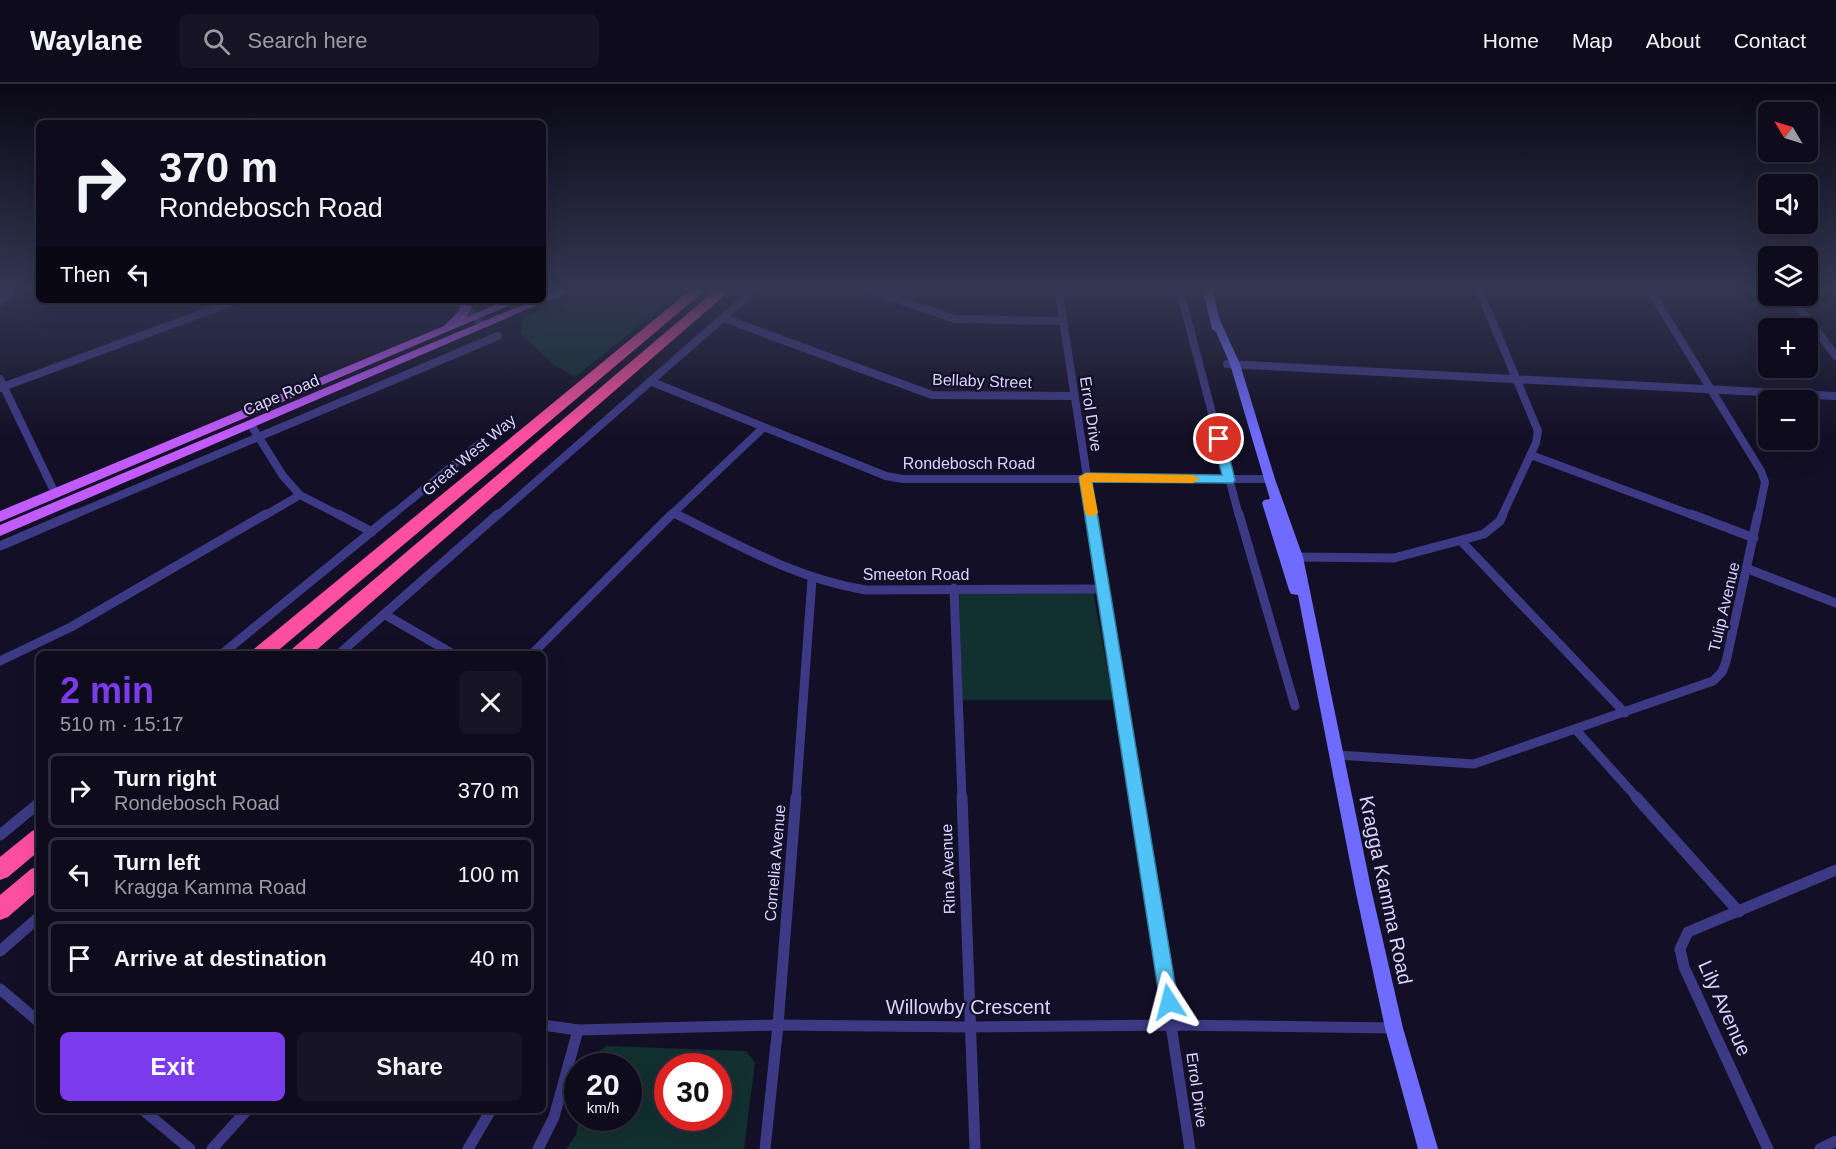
<!DOCTYPE html>
<meta charset="utf-8">
<style>
:root{--surface:#0e0b1c;--page:#171425;--text:#f1f3f6;--muted:#9b9ba3;--line:#2e2b3b;--accent:#7c3aed}
body{margin:0;font-family:Arial,sans-serif;background:var(--page);color:var(--text);height:100vh;display:flex;flex-direction:column;font-size:22px;white-space:nowrap}
*{box-sizing:border-box;margin:0}
p{font-size:20px;color:var(--muted)}
.icon{flex:none;width:33px;height:33px;fill:none;stroke:currentColor;stroke-width:2;stroke-linecap:round;stroke-linejoin:round}
.map{position:relative;flex:1;overflow:hidden}
.panel{position:absolute;left:36px;top:567px;width:510px;height:462px;display:flex;flex-direction:column;background:var(--surface);border-radius:9px;box-shadow:0 6px 24px #0002,0 0 0 2px var(--line)}
.panel>*{flex:none}
.hud{position:absolute;left:36px;top:36px;width:510px;height:183px;border-radius:9px;box-shadow:0 6px 24px #0002,0 0 0 2px var(--line);background:#0e0b1c;color:var(--text);overflow:hidden}
.needle{width:39px;rotate:308deg}
.buttons{position:absolute;left:1758px;top:18px;display:grid;gap:12px}
.buttons a{display:grid;place-items:center;width:60px;height:60px;border-radius:9px;background:var(--surface);box-shadow:0 6px 24px #0002,0 0 0 2px var(--line);font-size:30px}
.speed{position:absolute;left:564px;top:969px;display:flex;gap:12px;font-size:30px;font-weight:700;text-align:center}
.speed>*{display:grid;place-content:center;width:78px;height:78px;border-radius:50%;background:var(--surface);box-shadow:0 6px 24px #0002,0 0 0 2px var(--line);line-height:1}
.speed small{font-size:15px;font-weight:400}
.speed .limit{border:9px solid #d22;background:#fff;color:#111}
.pin{position:absolute;display:grid;place-items:center;width:51px;height:51px;color:#fff;margin:-26px;border:3px solid #fff;border-radius:50%;box-shadow:0 2px 6px #0007}
.me{position:absolute;width:66px;margin:-33px;rotate:351deg;stroke-linejoin:round;filter:drop-shadow(0 0 4px #0008)}
.turn{display:flex;align-items:center;gap:21px;height:126px;padding:0 24px;font-size:27px}
.turn .icon{width:78px;height:78px;stroke-width:2.5}
.turn b{display:block;font-size:42px;line-height:51px}
.then{display:flex;align-items:center;height:57px;padding:0 24px;background:#0003;gap:12px;font-size:22px}
.round{display:grid;place-items:center;flex:none;width:63px;height:63px;border-radius:9px;background:var(--page)}
.head{display:flex;align-items:center;justify-content:space-between;height:102px;padding:0 24px}
h1{font-size:36px;font-weight:700;line-height:45px;color:var(--accent)}
.cta{display:flex;gap:12px;margin-top:auto;padding:12px 24px}
.cta a{flex:1;height:69px;border-radius:9px;background:var(--accent);color:#fff;font-size:24px;font-weight:700;line-height:69px;text-align:center}
.cta a+a{background:var(--page);color:var(--text)}
ul{padding:0;list-style:none}
li{display:flex;align-items:center;gap:18px;height:75px;margin:0 12px 9px;padding:0 12px;border:3px solid var(--line);border-radius:9px}
li div{flex:1}
li b{display:block;font-size:22px}
li em{font-style:normal}
header{display:flex;align-items:center;gap:36px;box-sizing:border-box;height:84px;padding:0 30px;background:var(--surface);border-bottom:2px solid var(--line)}
header strong{font-size:28px}
nav{display:flex;gap:33px;margin-inline-start:auto;font-size:21px}
.search{width:420px;height:54px;background:var(--page);display:flex;align-items:center;gap:15px;box-sizing:border-box;padding:0 21px;border-radius:9px;color:var(--muted);font-size:22px}
.map>svg:first-child{display:block}
.green{fill:#12302f;fill-rule:evenodd}
.lines{fill:none;stroke-linecap:round;stroke-linejoin:round}
.minor-far2{stroke:#3d3a85;stroke-width:8}
.minor-far1{stroke:#3d3a85;stroke-width:9}
.minor{stroke:#3d3a85;stroke-width:11}
.tertiary{fill:#3d3a85;fill-rule:evenodd}
.secondary{fill:#6f6bff;fill-rule:evenodd}
.primary{fill:#c25bff;fill-rule:evenodd}
.motorway{fill:#ff4fa3;fill-rule:evenodd}
.route{fill:#4fc3f7;stroke:#337fa1;stroke-width:1.5}
.slow{fill:#f59e0b}
.labels{text-anchor:middle;dominant-baseline:central;stroke-width:4.5;stroke-linejoin:round;paint-order:stroke}
.street-label{font-size:16px;fill:#d9d4ff;stroke:#130f26}
.near-street-label{font-size:20px;fill:#d9d4ff;stroke:#130f26}
</style>
<header>
<strong>Waylane</strong>
<div class="search"><svg class="icon" aria-label="search" viewBox="0 0 24 24"><circle cx="10" cy="10" r="6"/><path d="M15 15l6 6"/></svg>Search here</div>
<nav><a>Home</a><a>Map</a><a>About</a><a>Contact</a></nav>
</header>
<div class="map">
<svg width="1836" height="1065" viewBox="0 0 1836 1065">
<rect width="100%" height="100%" fill="#130f26"/>
<!-- green -->
<g class="green">
<polygon points="592,203 687,203 575,293 553,280 521,250 523,234"/>
<polygon points="1093,507 1113,616 962,616 959,508"/>
<path d="M606,962L746,967L755,979L744,1065H566L576,1051L579,1034H628V982H590L591,975ZM668,982H718V1034H668Z"/>
</g>
<g class="lines">
<!-- minor-far2 -->
<g class="minor-far2">
<polyline points="861,203 955,235 1062,237"/>
<polyline points="1058,203 1093,432"/>
<polyline points="1179,203 1239,432"/>
<polyline points="1478,203 1538,347 1536,359 1502,432"/>
<polyline points="1648,203 1761,387 1765,398 1758,432"/>
<polyline points="1790,212 1836,272"/>
<polyline points="0,218 18,203"/>
<polyline points="723,234 932,311 1073,312"/>
<polyline points="1227,280 1836,312"/>
<polyline points="0,295 55,409"/>
<polyline points="652,298 886,392 903,395 1269,395"/>
<polyline points="0,304 238,216"/>
<polyline points="251,341 283,392 300,411 341,432"/>
<polyline points="1531,371 1695,432"/>
<polyline points="673,429 679,432"/>
<polyline points="71,432 498,252"/>
<polyline points="264,432 300,411"/>
<polyline points="391,432 479,360"/>
<polyline points="497,432 758,203"/>
<polyline points="670,432 763,344"/>
</g>
<!-- minor-far1 -->
<g class="minor-far1">
<polyline points="338,430 372,448"/>
<path d="M676,430C738,461 797,495 866,506L1103,505"/>
<polyline points="1093,430 1136,715"/>
<polyline points="1239,430 1295,622"/>
<polyline points="1691,430 1754,454"/>
<polyline points="1462,458 1625,629"/>
<polyline points="0,462 75,430"/>
<polyline points="1293,473 1394,474 1484,450 1500,437 1503,430"/>
<polyline points="1748,485 1836,519"/>
<polyline points="954,504 962,715"/>
<polyline points="384,530 453,570"/>
<polyline points="222,570 393,430"/>
<polyline points="339,570 498,430"/>
<polyline points="532,570 672,430"/>
<polyline points="0,577 71,543 266,430"/>
<polyline points="1576,646 1638,715"/>
<polyline points="1338,671 1474,680 1713,597 1722,588 1726,578 1758,430"/>
<polyline points="796,715 812,495"/>
</g>
<!-- minor -->
<g class="minor">
<polyline points="962,713 975,1065"/>
<polyline points="1136,713 1190,1065"/>
<polyline points="1636,713 1739,828"/>
<polyline points="0,751 39,719"/>
<polyline points="0,867 39,833"/>
<polyline points="0,905 39,938"/>
<polyline points="543,941 578,946 778,941 970,943 1173,941 1394,944"/>
<polyline points="143,1026 190,1065"/>
<polyline points="212,1065 247,1026"/>
<polyline points="468,1065 491,1026"/>
<polyline points="538,1065 554,1033 578,946"/>
<polyline points="765,1065 778,941 796,713"/>
<polyline points="1768,1065 1684,883 1680,865 1688,848 1836,786"/>
<polyline points="1820,1065 1836,1057"/>
</g>
<!-- tertiary -->
<polygon class="tertiary" points="456,216 466,216 486,240 486,244 480,244"/>
<!-- secondary -->
<polygon class="secondary" points="1202,203 1212,203 1219,234 1240,280 1275,395 1303,473 1372,809 1403,944 1438,1065 1418,1065 1385,944 1356,809 1298,511 1291,510 1289,506 1262,419 1264,416 1270,415 1230,280 1216,248 1212,245"/>
<!-- primary -->
<g class="primary">
<polygon points="543,203 551,203 543,208"/>
<polygon points="564,203 579,203 0,452 0,441 534,216 543,216 543,212"/>
<polygon points="506,216 522,216 0,438 0,427 444,242 457,229 462,220 466,219 472,222 467,233"/>
</g>
<!-- motorway -->
<g class="motorway">
<polygon points="694,203 709,203 274,570 252,570 254,565"/>
<polygon points="719,203 734,203 312,570 290,570 292,565"/>
<polygon points="39,744 39,767 8,793 0,796 0,773 32,747"/>
<polygon points="39,782 39,806 8,833 0,836 0,811 31,785"/>
</g>
</g>
<!-- sky -->
<linearGradient id="sky" x2="0" y2="1"><stop stop-color="#0a0815"/><stop offset="0.58" stop-color="#333752"/><stop offset="1" stop-color="#333752" stop-opacity="0"/></linearGradient>
<rect width="1836" height="353" fill="url(#sky)"/>
<!-- route -->
<polygon class="route" points="1219,351 1225,355 1235,396 1233,399 1092,398 1178,918 1176,924 1169,927 1163,924 1160,918 1079,393 1086,389 1222,391 1213,355"/>
<!-- slow -->
<polygon class="slow" points="1086,389 1193,391 1199,395 1193,399 1092,398 1098,429 1091,433 1085,429 1079,393"/>
<g class="labels">
<!-- street labels -->
<g class="street-label">
<text transform="translate(982 297) rotate(2)">Bellaby Street</text>
<text transform="translate(281 311) rotate(-23)">Cape Road</text>
<text transform="translate(1091 330) rotate(81)">Errol Drive</text>
<text transform="translate(469 371) rotate(-40)">Great West Way</text>
<text x="969" y="379">Rondebosch Road</text>
<text x="916" y="490">Smeeton Road</text>
<text transform="translate(1724 523) rotate(-77)">Tulip Avenue</text>
<text transform="translate(775 779) rotate(-85)">Cornelia Avenue</text>
<text transform="translate(948 785) rotate(-92)">Rina Avenue</text>
<text transform="translate(1197 1006) rotate(82)">Errol Drive</text>
</g>
<!-- near-street labels -->
<g class="near-street-label">
<text transform="translate(1386 806) rotate(78)">Kragga Kamma Road</text>
<text x="968" y="923">Willowby Crescent</text>
<text transform="translate(1725 924) rotate(66)">Lily Avenue</text>
</g>
</g>
</svg>
<div class="buttons">
<a><svg class="needle" viewBox="-14 -14 28 28"><path d="M0-13l5 13h-10z" fill="#e53935"/><path d="M0 13l5-13h-10z" fill="#9b9ba3"/></svg></a>
<a><svg class="icon" aria-label="sound" viewBox="0 0 24 24"><path d="M4 9h4l5-4v14l-5-4H4zM17 9q2 3 0 6"/></svg></a>
<a><svg class="icon" aria-label="layers" viewBox="0 0 24 24"><path d="M12 4l9 5-9 5-9-5zM3 14l9 5 9-5"/></svg></a>
<a>+</a>
<a>−</a>
</div>
<div class="speed"><div>20<small>km/h</small></div><div class="limit">30</div></div>
<div class="pin" style="left:1219px;top:355px;background:#d93025"><svg class="icon" aria-label="arrive" viewBox="0 0 24 24"><path d="M6 21V4h12l-3 4 3 4H6"/></svg></div>
<svg class="me" style="left:1169px;top:918px" viewBox="-20 -20 40 40"><path d="M0-17L14 15 0 8-14 15z" fill="#4fc3f7" stroke="#fff" stroke-width="4"/></svg>
<div class="hud">
<div class="turn"><svg class="icon" aria-label="right" viewBox="0 0 24 24"><path d="M7 20v-9h11M14 6l5 5-5 5"/></svg><div><b>370 m</b>Rondebosch Road</div></div>
<div class="then">Then<svg class="icon" aria-label="left" viewBox="0 0 24 24"><path d="M17 20v-9H6M10 6l-5 5 5 5"/></svg></div>
</div>
<section class="panel">
<div class="head"><div><h1>2 min</h1><p>510 m · 15:17</p></div><a class="round"><svg class="icon" aria-label="close" viewBox="0 0 24 24"><path d="M6 6l12 12M18 6L6 18"/></svg></a></div>
<ul>
<li><svg class="icon" aria-label="right" viewBox="0 0 24 24"><path d="M7 20v-9h11M14 6l5 5-5 5"/></svg><div><b>Turn right</b><p>Rondebosch Road</p></div><em>370 m</em></li>
<li><svg class="icon" aria-label="left" viewBox="0 0 24 24"><path d="M17 20v-9H6M10 6l-5 5 5 5"/></svg><div><b>Turn left</b><p>Kragga Kamma Road</p></div><em>100 m</em></li>
<li><svg class="icon" aria-label="arrive" viewBox="0 0 24 24"><path d="M6 21V4h12l-3 4 3 4H6"/></svg><div><b>Arrive at destination</b></div><em>40 m</em></li>
</ul>
<div class="cta"><a>Exit</a><a>Share</a></div>
</section>
</div>
